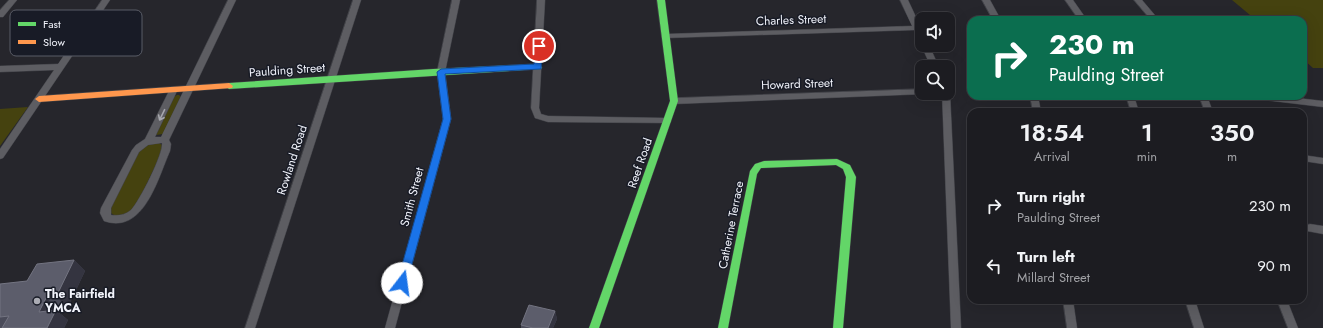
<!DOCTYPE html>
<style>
:root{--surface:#1c1c21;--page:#29292e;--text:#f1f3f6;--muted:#a0a1a5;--line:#3a3a3f}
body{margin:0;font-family:Jost,sans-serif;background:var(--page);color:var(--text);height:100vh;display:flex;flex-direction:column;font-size:15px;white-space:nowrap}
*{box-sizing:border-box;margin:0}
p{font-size:13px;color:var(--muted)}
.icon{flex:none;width:22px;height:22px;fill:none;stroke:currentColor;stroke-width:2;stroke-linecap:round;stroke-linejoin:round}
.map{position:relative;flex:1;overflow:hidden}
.panel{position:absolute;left:967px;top:108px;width:340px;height:196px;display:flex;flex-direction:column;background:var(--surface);border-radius:12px;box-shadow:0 4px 16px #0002,0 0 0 1px var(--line)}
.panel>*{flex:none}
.guide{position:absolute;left:967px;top:16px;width:340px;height:84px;border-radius:12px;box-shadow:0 4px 16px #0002,0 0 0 1px var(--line);background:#0b6e4f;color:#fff;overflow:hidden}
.tools{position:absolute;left:915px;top:12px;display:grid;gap:8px}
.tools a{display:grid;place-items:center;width:40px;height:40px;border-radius:8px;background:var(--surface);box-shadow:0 4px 16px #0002,0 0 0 1px var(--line);font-size:20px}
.pin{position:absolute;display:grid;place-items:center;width:34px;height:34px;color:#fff;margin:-17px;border:2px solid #fff;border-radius:50%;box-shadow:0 1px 4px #0007}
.me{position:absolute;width:44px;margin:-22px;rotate:15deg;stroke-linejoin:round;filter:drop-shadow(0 0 3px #0008)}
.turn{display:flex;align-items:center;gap:14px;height:84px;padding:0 16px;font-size:18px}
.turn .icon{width:52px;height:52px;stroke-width:2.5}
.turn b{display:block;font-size:28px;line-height:34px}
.eta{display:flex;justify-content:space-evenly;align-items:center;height:68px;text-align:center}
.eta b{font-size:24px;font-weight:600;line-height:28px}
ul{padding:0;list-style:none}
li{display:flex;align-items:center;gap:12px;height:60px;padding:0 16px}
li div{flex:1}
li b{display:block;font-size:15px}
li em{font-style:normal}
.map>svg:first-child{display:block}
.green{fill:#45420f}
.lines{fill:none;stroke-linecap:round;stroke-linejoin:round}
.street-casing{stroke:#404147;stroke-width:1}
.fast-casing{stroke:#404147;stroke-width:1}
.slow-casing{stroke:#404147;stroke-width:1}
.street{fill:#5d5d62;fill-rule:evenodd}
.fast{fill:#63d668;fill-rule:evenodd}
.slow{fill:#ff974d;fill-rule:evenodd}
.wall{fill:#4a4b59}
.shaded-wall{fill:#343440}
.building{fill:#5c5d6b;stroke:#737481}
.oneway{stroke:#a7a8ae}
.route{fill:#1a73e8;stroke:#114b97}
.poi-dot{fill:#aaabb3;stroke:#181b26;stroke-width:1.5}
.labels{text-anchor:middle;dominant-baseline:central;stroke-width:3;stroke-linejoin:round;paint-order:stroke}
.street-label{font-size:12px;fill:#f1f3fb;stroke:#181b26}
.poi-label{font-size:12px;font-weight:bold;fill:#f1f3fb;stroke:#181b26;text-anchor:start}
.key{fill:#181b26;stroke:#595c66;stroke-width:1}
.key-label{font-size:11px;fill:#f1f3fb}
</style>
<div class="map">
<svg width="1323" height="328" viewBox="0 0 1323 328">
<rect width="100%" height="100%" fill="#26262c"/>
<!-- green -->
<g class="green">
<polygon points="1232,0 1323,0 1323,68 1313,68 1303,59 1303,20 1256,20"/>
<polygon points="177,95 179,95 181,97 163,134 156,135 174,97"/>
<polygon points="28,107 0,146 0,109"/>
<path d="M159,143L162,145L163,150L135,208C128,213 118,220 111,213L110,209L139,152L147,145Z"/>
</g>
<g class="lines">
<!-- street casing -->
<g class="street-casing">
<g id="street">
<polygon points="9,0 17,0 3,17 0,17 0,10"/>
<polygon points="102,0 110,0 3,158 0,159 0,149 54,70 0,72 0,66 58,64"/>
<path d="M228,0H236L169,140L171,144L170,151C158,178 144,235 104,221L100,213L101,208L132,150L136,145L145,139L171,87H177L178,89L155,137H161ZM162,143C164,153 139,202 131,210C125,215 118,216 111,215V208L139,152L148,145Z"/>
<polygon points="353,0 361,0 255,328 245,328"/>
<polygon points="452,0 460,0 445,72 451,119 395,328 385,328 443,119 437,72"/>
<polygon points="537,0 545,0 539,108 541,114 548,116 667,118 670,119 671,121 670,123 548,122 535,118 531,108"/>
<polygon points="900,0 908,0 922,30 922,40 919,40 915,30 666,38 662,36 666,34 912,26"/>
<polygon points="982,0 990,0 1001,20 993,20"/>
<polygon points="1065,0 1073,0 1087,20 1079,20"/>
<polygon points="1134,0 1142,0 1159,20 1151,20"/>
<polygon points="922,44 922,45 929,45 939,67 931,67 921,45"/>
<polygon points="922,89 922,93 925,93 925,94 674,104 670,101 674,98"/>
<polygon points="948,91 950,93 961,328 951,328 942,93 948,93"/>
<polygon points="1030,96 1038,96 1041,112 1033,112"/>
<polygon points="1126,96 1134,96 1139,112 1131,112"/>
<polygon points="1199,96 1207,96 1213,112 1205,112"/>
<polygon points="1252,96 1280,96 1323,101 1323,107 1256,99"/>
<polygon points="1303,155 1323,158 1323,164 1303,161"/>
<polygon points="1310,224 1323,226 1323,234 1307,231 1305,228 1307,225"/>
<polygon points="1063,300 1073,300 1077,328 1067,328"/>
<polygon points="1185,300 1195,300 1204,328 1194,328"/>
<polygon points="1277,300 1287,300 1298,328 1288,328"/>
</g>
</g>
<!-- fast casing -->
<g class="fast-casing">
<g id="fast">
<polygon points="657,0 665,0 678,101 599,328 589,328 670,101"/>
<polygon points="538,64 542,67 541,69 229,89 225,86 229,83 433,69"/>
<polygon points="837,159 850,165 856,177 843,328 833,328 846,177 843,169 836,165 761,168 757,174 728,328 718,328 750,171 755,164 764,161"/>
</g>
</g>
<!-- slow casing -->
<g class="slow-casing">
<polygon id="slow" points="229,83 233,86 232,88 39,102 35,99 39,96"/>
</g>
<!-- street -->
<use href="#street" class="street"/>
<!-- fast -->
<use href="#fast" class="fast"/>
<!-- slow -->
<use href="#slow" class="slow"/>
</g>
<!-- wall -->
<g class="wall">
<polygon points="74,260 85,271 68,307 58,308 57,311 68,320 64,328 0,328 0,284 27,281"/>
<polygon points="555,311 557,319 553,328 521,328 521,325"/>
</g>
<!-- shaded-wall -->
<g class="shaded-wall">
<polygon points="74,260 85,271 68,307 56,297"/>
<polygon points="46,298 58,308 57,311 68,320 64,328 47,328 39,312"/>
<polygon points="555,311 557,319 553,328 548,328"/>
</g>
<!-- building -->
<g class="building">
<polygon points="74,260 56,297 46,298 39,312 56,310 47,328 2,328 9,316 0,317 0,284 27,281 37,264"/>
<polygon points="529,305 555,311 548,328 533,328 521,325"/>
</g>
<!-- one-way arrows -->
<defs><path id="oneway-shaft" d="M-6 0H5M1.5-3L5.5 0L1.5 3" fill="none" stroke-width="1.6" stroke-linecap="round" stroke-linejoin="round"/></defs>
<use class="oneway" href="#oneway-shaft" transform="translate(162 115) rotate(116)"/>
<!-- route -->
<polygon class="route" points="539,43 543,46 541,69 445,74 451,119 407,283 406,286 402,288 398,286 397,283 443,119 437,72 441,69 534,64 535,46"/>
<!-- markers -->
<circle class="poi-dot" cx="37" cy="301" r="4"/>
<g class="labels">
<!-- street labels -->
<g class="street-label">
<text transform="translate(791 20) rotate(-2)">Charles Street</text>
<text transform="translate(287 70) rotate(-4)">Paulding Street</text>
<text transform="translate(797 84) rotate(-2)">Howard Street</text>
<text transform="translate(292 160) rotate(-72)">Rowland Road</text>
<text transform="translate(640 163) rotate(-71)">Reef Road</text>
<text transform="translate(412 197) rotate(-75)">Smith Street</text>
<text transform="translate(731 225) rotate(-79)">Catherine Terrace</text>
</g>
<!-- poi labels -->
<g class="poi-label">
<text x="45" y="294">The Fairfield<tspan x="45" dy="14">YMCA</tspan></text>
</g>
</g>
<!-- legend -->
<rect x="10" y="10" width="132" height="46" rx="6" class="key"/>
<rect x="18" y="22" width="18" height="4" fill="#63d668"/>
<rect x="18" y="40" width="18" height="4" fill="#ff974d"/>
<g class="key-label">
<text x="43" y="28">Fast</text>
<text x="43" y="46">Slow</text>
</g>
</svg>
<div class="tools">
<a><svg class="icon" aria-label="sound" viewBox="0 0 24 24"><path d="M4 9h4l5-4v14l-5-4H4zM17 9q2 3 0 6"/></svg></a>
<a><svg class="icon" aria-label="search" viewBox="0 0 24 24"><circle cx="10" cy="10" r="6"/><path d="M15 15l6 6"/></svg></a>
</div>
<div class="pin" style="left:539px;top:46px;background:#d93025"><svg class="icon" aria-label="arrive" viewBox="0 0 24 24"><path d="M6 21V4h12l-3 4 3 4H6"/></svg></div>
<svg class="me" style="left:402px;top:283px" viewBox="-20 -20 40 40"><circle r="19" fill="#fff"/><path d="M0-13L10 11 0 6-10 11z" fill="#1a73e8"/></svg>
<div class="guide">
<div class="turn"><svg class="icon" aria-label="right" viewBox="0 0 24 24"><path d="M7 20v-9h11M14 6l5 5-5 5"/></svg><div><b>230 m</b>Paulding Street</div></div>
</div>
<section class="panel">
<div class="eta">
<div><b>18:54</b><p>Arrival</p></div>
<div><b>1</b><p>min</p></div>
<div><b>350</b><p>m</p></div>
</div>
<ul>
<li><svg class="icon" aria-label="right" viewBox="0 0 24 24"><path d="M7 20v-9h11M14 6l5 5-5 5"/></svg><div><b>Turn right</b><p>Paulding Street</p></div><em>230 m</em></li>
<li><svg class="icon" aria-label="left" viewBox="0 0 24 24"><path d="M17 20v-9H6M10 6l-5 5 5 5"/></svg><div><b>Turn left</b><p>Millard Street</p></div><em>90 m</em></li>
</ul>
</section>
</div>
